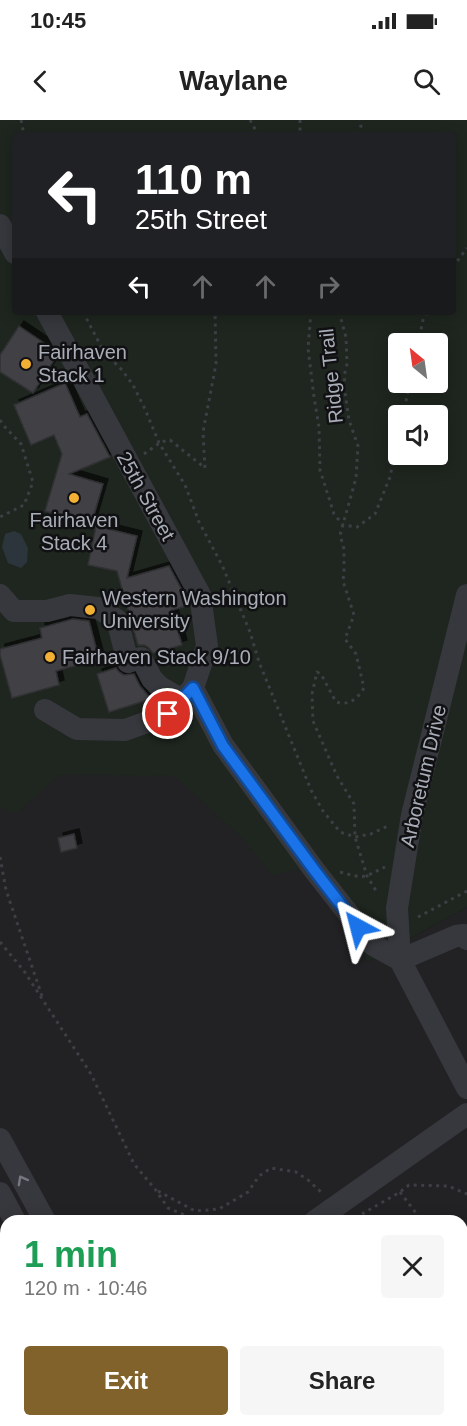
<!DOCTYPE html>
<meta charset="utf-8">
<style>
:root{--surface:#fff;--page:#f6f6f6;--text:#222;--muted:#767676;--accent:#80622a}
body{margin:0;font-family:Helvetica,sans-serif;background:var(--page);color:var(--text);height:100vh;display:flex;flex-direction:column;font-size:22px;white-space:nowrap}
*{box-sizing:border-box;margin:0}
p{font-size:20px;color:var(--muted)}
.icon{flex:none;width:33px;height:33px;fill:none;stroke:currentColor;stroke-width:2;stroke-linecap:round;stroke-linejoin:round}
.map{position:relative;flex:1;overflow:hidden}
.details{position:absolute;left:0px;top:1095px;width:468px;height:212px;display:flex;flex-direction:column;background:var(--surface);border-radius:18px 18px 0 0;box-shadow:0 3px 15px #0003}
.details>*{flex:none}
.hud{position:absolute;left:12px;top:12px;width:444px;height:183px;border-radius:6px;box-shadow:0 3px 15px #0003;background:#202124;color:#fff;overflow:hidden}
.needle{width:39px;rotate:331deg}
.tools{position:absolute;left:388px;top:213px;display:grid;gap:12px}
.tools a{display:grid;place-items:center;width:60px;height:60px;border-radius:6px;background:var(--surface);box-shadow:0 3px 15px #0003;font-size:30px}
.pin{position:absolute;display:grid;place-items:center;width:51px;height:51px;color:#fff;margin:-26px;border:3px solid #fff;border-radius:50%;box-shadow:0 2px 6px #0007}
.me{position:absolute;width:66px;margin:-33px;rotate:322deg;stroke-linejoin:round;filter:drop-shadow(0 0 4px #0008)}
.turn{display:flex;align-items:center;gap:21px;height:126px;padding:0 24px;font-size:27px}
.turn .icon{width:78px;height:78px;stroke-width:2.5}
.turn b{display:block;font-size:42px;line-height:51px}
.lanes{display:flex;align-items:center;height:57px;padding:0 24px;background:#0003;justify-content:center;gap:30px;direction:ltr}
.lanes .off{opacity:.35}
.round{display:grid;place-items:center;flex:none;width:63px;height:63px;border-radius:6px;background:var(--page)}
.overview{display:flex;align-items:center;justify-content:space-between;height:102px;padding:0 24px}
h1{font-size:36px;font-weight:700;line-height:45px;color:#1e9e55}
.primary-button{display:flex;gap:12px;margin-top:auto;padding:12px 24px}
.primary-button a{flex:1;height:69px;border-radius:6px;background:var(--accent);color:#fff;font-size:24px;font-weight:700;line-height:69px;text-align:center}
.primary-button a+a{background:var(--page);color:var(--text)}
.status{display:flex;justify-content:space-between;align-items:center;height:42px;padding:0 30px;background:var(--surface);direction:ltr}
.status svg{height:16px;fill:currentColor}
header{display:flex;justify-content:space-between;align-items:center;height:78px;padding:0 24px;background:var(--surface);font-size:27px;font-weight:700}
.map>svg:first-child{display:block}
.built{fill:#222225}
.green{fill:#1e261f;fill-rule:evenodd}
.water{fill:#2c353c}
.building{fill:#404145;stroke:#303034;stroke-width:1.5;filter:url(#shadow)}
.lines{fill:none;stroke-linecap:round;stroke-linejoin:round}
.path{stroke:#3d3f44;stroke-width:3;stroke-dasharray:3 4.5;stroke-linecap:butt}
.minor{stroke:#37383d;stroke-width:22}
.major{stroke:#53555c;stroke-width:27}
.oneway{stroke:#757881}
.route-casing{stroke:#114b97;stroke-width:15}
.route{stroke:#1a73e8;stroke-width:10}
.poi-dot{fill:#f2b134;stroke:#111113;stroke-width:2}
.labels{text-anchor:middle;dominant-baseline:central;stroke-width:5;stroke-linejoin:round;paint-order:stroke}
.poi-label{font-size:20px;fill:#a8adb8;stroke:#111113;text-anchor:start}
.street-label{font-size:20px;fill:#a8adb8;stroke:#111113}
</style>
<div class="status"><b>10:45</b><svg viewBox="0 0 49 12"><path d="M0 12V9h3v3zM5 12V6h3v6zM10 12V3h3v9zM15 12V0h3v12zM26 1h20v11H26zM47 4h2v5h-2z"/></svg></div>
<header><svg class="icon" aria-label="back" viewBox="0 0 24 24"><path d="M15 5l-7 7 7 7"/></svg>Waylane<svg class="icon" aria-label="search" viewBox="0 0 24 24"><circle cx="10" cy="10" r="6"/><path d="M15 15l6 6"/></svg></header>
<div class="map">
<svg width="467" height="1306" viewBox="0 0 467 1306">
<defs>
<filter id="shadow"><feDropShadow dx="5" dy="-5" stdDeviation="0" flood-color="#0009"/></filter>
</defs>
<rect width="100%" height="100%" fill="#161618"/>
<!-- built -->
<polygon class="built" points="0,147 15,192 367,842 467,787 467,1176 462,1179 462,1101 6,1101 6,1300 245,1301 235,1306 0,1306"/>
<!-- green -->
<g class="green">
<path d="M0,0H467V787L367,842L316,746L273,755L244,720L175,656L59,655L17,693L0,688ZM15,15H453V192H15ZM399,224H438V262H399ZM399,296H438V334H399Z"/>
<polygon points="0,1166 6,1179 6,1300 66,1301 69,1306 0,1306"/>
</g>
<!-- water -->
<polygon class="water" points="14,411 21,414 28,428 27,442 21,448 8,443 2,427 5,414"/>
<!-- building -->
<g class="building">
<polygon points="19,206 50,227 56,237 33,273 0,252 0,235"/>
<polygon points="65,263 80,297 87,294 110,337 69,354 103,364 91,405 45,391 62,334 54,315 31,325 14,285"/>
<polygon points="96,406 137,416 127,458 169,446 183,472 187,486 172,490 182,525 153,533 148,527 144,525 138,525 117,451 88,445"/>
<polygon points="73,499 89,501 99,539 56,551 59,565 12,578 0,535 0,529 42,518 40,508"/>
<polygon points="116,548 119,552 124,555 134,554 140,566 151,579 109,592 97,554"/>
<polygon points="74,714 77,728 61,732 58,718"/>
</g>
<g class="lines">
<!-- path -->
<g class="path">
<polyline points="21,0 24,15"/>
<polyline points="250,0 256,11 256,15"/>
<polyline points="300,0 300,15"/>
<polyline points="359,15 361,6 360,0"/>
<polyline points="453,147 467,128"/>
<polyline points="83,192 104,232 122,250 133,265 145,289 159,323 185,365 199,402 222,445 250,512 259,542 311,670 323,691 340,712 355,717 371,714 390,705"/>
<polyline points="311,192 308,228 314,277 319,307 320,350 334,394 343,405 357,407 375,394 390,357 399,312"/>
<path d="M339,192L346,217L347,244L345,252L344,266L349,300L358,326L356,358L340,415L344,429V451L343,461L354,495L345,519L356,534L364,568C357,579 349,586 336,582L321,554L317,552L312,574L313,601L337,656L354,684L355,717L367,756L378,774"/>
<polyline points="418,224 423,200 427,192"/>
<polyline points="403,296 410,262"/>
<polyline points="0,300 3,305 21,324 33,362 24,385 0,397"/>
<polyline points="144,334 161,322 170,320 205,348 203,312 216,244 215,192"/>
<polyline points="0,737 6,770 43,879"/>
<path d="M340,752C365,759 362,758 385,747"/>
<polyline points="418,797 467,771"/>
<polyline points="0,822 24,851 91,954 134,1044 155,1069 168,1088 187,1096 193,1101"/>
<polyline points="158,1071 195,1091 219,1089 248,1072 259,1056 271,1048 296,1052 308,1060 321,1072"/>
<polyline points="400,1072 422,1101"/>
<polyline points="362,1094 400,1072 409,1065 448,1066 467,1074"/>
</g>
<!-- minor -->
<g class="minor">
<polyline points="0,105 15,133"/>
<polyline points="0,475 14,491 47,491 70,485 98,488 117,500 128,542 141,538 152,559 160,567 182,580"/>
<polyline points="193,568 223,625 315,751 373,825 400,840 467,968"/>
<polyline points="45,590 77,609 125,610 169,594 193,568 207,526 200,475 47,192"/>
<polyline points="400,840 397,788 412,695 467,475"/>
<polyline points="400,840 456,816 464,815 467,819"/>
<polyline points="0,1019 45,1101"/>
<polyline points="0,1073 15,1101"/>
<polyline points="315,1101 467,994"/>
<polyline points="124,1300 127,1306"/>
<polyline points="155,1300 158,1306"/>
<polyline points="450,1306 460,1300"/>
</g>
<!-- major -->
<g class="major">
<polyline points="462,1188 467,1185"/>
<polyline points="206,1306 216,1300"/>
<polyline points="245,1306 255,1300"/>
</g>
</g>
<!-- one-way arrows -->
<defs><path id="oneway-chevron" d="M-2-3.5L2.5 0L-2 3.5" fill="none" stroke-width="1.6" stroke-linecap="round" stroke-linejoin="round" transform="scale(1.5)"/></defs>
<use class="oneway" href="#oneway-chevron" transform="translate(22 1060) rotate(-119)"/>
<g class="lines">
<!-- route casing -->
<g class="route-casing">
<polyline id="route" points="168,594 193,568 223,626 315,751 358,807"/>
</g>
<!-- route -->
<use href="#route" class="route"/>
</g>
<!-- markers -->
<g class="poi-dot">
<circle cx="26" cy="244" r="6"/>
<circle cx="74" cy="378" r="6"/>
<circle cx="90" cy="490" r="6"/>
<circle cx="50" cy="537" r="6"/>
</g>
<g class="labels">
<!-- poi labels -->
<g class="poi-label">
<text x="38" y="232">Fairhaven<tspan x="38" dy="23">Stack 1</tspan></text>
<text x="74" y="400" text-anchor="middle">Fairhaven<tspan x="74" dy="23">Stack 4</tspan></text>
<text x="102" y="478">Western Washington<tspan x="102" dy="23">University</tspan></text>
<text x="62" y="537">Fairhaven Stack 9/10</text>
</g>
<!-- street labels -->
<g class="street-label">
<text transform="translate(331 256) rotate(-96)">Ridge Trail</text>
<text transform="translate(146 376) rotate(61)">25th Street</text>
<text transform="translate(423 656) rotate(-77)">Arboretum Drive</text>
</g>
</g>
</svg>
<div class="tools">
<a><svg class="needle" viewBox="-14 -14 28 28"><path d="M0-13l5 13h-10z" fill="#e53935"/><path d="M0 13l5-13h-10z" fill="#767676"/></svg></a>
<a><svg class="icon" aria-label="sound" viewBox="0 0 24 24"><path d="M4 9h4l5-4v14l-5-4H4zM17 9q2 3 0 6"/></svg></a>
</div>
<div class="pin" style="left:168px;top:594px;background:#d93025"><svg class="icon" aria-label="arrive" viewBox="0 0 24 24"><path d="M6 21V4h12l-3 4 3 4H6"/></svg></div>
<svg class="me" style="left:358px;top:807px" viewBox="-20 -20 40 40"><path d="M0-17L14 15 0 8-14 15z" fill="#1a73e8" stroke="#fff" stroke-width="4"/></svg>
<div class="hud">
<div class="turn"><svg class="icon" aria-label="left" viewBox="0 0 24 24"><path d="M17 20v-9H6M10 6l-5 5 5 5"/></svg><div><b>110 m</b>25th Street</div></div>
<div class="lanes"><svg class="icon" aria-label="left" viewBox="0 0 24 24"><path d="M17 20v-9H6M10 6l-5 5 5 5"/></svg><svg class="icon off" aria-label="ahead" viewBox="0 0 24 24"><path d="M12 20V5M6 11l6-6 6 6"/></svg><svg class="icon off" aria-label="ahead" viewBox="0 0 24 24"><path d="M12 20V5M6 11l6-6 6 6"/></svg><svg class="icon off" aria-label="right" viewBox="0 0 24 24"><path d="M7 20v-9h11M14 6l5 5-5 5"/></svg></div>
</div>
<section class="details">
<div class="overview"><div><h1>1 min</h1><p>120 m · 10:46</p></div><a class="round"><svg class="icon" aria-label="close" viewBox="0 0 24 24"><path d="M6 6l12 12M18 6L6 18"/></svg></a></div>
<div class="primary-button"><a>Exit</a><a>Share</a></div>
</section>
</div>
